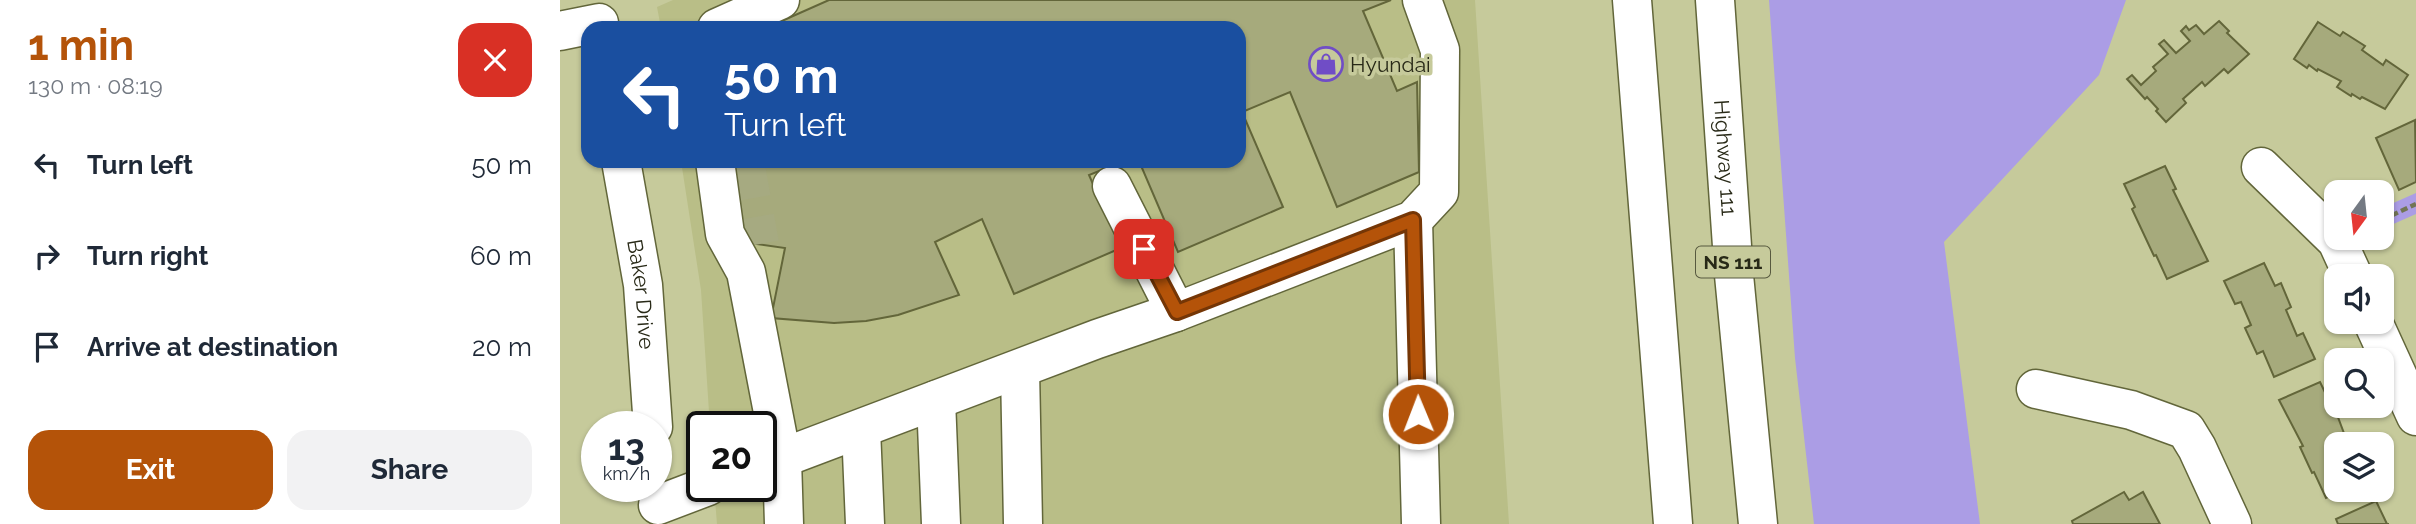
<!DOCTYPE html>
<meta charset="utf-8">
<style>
:root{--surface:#fff;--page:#f2f2f3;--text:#1f2937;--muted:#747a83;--accent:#b45309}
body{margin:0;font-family:Raleway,sans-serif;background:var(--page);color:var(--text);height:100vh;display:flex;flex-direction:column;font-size:26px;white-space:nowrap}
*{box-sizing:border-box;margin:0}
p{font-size:23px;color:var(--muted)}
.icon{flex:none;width:38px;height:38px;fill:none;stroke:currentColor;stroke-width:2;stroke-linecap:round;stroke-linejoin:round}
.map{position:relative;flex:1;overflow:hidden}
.sheet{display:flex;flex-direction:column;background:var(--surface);width:560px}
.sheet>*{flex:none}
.top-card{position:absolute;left:21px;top:21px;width:665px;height:147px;border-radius:21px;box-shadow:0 2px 5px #0004;background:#1a4fa0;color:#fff;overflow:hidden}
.needle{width:46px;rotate:195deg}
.fabs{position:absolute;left:1764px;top:180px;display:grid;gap:14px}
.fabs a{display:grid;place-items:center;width:70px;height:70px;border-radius:14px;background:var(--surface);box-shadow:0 2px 5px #0004;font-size:35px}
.speed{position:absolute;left:21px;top:411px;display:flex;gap:14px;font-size:35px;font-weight:700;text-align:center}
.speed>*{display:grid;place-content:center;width:91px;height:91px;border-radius:50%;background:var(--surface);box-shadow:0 2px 5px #0004;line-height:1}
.speed small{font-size:18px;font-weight:400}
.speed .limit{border:4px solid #111;border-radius:10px;background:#fff;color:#111}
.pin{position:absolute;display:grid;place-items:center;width:60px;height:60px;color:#fff;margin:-30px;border-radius:14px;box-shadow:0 4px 10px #0006}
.me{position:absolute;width:77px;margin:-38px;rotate:359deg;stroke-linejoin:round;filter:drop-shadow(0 0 5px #0008)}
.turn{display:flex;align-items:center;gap:24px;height:147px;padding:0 28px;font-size:32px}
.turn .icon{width:91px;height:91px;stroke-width:2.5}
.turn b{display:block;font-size:49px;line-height:60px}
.round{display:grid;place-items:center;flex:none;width:74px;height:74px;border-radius:21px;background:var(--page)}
.head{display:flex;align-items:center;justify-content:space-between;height:119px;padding:0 28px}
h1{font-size:42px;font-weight:700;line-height:52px;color:var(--accent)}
.action{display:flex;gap:14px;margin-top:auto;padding:14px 28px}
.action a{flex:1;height:80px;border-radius:21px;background:var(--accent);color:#fff;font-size:28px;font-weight:700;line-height:80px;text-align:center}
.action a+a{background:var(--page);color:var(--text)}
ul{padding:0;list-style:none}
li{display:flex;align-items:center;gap:21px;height:91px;padding:0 28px}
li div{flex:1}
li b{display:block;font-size:26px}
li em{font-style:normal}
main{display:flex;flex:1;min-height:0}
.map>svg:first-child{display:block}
.built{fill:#b9be87}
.green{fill:#ab9de5}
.building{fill:#a6aa7c;stroke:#63663a;stroke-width:2}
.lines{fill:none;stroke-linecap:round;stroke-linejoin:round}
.minor-tunnel{stroke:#a6aa81;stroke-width:38;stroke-dasharray:38 19;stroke-linecap:butt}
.minor-casing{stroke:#62663a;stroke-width:41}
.highway-casing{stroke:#62663a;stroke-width:41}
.path{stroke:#727555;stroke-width:4.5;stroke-dasharray:7 3.5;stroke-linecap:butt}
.minor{stroke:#fff;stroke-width:38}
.highway{stroke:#fff;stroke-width:38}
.route-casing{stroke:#753606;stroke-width:18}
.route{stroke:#b45309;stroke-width:12}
.labels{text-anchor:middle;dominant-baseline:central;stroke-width:7;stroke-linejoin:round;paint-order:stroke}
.shield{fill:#c6ca9b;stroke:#57593f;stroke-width:2}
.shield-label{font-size:19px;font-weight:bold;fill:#282917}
.poi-label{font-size:21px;fill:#282917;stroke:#c6ca9b;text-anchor:start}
.street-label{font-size:21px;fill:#282917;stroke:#c6ca9b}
</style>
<main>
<section class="sheet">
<div class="head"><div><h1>1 min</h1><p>130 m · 08:19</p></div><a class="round" style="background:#d93025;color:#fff"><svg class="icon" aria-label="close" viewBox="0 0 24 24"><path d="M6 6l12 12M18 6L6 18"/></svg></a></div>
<ul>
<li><svg class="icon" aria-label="left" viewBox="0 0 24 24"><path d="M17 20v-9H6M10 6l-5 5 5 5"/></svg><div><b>Turn left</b></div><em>50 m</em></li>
<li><svg class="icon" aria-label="right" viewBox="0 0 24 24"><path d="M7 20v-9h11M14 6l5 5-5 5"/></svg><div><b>Turn right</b></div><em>60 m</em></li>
<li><svg class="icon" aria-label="arrive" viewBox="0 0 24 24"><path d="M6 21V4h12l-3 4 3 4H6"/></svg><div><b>Arrive at destination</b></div><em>20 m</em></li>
</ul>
<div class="action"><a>Exit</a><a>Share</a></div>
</section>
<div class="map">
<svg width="1856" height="524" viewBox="0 0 1856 524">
<rect width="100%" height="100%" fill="#c6ca9b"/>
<!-- built -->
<polygon class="built" points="113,0 915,0 949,524 157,524 154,487 201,486 201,427 150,427 141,290 121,161 679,161 679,28 101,28 97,7"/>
<!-- green -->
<g class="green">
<polygon points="1209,0 1566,0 1539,75 1384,242 1420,524 1254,524 1235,358"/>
<polygon points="1856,193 1856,214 1822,229 1822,208"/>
</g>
<!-- building -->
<g class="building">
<polygon points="269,0 831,0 803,11 837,91 857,82 859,172 777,207 730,92 682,112 723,207 618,252 579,161 679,161 679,28 206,28"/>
<polygon points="1659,21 1669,31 1667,33 1689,54 1668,73 1664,69 1645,86 1642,82 1623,99 1626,103 1606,122 1596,111 1598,109 1587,97 1585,99 1567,79 1572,75 1581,85 1596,71 1593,67 1608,54 1599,44 1604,40 1616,53 1630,41 1621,31 1626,26 1629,30 1636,25 1644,34"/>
<polygon points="1758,22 1780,36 1783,32 1805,46 1802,50 1823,65 1826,60 1848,75 1825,109 1802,97 1800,99 1792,94 1791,96 1777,87 1781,81 1758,69 1757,71 1749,65 1747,68 1734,59"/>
<polygon points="1855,120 1856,182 1839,190 1816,138"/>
<polygon points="170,161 564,161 529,175 561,248 454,294 422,219 375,242 399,295 338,315 306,321 274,323 211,318 225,248 183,242"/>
<polygon points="1605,166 1616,189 1613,190 1648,261 1607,279 1596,255 1594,256 1572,209 1575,207 1564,184"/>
<polygon points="1704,263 1715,286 1721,283 1731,307 1726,310 1737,336 1743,333 1755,359 1714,377 1703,351 1697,354 1685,328 1691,325 1681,302 1675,304 1664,281"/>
<polygon points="1760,382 1771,405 1773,404 1788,444 1776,444 1776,490 1784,490 1766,498 1754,472 1752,473 1740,447 1743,446 1719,400"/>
<polygon points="1564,492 1569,500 1583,492 1600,524 1513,524 1512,521"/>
<polygon points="1816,501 1827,524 1829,524 1778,524 1776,519"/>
</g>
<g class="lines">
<!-- minor-tunnel -->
<polyline class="minor-tunnel" points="185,161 200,244"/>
<!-- minor casing -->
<g class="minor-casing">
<g id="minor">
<polyline points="157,28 220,0"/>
<polyline points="0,31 39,23"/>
<path id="s1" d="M61,161L83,285L93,427"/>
<polyline points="155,161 165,234 186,272 222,459 224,524"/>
<polyline points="1701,167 1777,241 1793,276"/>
<polyline points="552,186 616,312"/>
<polyline points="853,220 861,524"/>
<polyline points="1813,322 1856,416"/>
<polyline points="460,369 463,524"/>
<polyline points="1476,389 1571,410 1626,430 1637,448 1672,524"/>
<polyline points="376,400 381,524"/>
<polyline points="301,429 305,524"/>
<polyline points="201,466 537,339 616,312 853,220 879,192 880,50 862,0"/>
<polyline points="98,505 148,486"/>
</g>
</g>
<!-- highway casing -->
<g class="highway-casing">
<g id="highway">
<polyline points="1072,0 1113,524"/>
<path id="s2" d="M1155,0L1174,275L1198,524"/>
</g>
</g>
<!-- path -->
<polyline class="path" points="1822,220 1856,204"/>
<!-- minor -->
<use href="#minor" class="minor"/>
<!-- highway -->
<use href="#highway" class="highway"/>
</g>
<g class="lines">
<!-- route casing -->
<g class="route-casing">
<polyline id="route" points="584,249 617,312 853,220 858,414"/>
</g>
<!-- route -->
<use href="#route" class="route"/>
</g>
<!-- icons -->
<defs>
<g id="shop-ring" transform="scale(1.75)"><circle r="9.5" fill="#c6ca9b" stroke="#704dc6" stroke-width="1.5"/><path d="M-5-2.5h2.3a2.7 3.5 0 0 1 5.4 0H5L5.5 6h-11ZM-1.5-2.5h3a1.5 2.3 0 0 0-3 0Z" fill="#704dc6"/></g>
</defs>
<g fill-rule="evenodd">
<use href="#shop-ring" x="766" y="64"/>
</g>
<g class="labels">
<!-- shield labels -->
<rect class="shield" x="1136" y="246.5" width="74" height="31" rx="5"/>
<g class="shield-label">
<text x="1173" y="262">NS 111</text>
</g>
<!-- poi labels -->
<g class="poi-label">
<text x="790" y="64">Hyundai</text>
</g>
<!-- street labels -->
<g class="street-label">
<text stroke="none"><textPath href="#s2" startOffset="158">Highway 111</textPath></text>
<text stroke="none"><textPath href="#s1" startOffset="135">Baker Drive</textPath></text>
</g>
</g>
</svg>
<div class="fabs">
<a><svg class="needle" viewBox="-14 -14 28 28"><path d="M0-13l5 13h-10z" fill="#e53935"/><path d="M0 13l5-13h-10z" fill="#747a83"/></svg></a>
<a><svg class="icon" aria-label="sound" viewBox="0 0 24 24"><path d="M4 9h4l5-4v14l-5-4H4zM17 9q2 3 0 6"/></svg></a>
<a><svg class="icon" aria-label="search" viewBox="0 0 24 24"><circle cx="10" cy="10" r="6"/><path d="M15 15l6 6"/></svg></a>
<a><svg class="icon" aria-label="layers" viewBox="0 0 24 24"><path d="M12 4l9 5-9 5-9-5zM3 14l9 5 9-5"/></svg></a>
</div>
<div class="speed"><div>13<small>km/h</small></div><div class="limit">20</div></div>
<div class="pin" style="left:584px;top:249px;background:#d93025"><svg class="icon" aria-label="arrive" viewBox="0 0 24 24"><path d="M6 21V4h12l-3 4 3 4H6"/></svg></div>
<svg class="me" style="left:858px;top:414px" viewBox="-20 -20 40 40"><circle r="17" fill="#b45309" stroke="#fff" stroke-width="3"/><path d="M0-11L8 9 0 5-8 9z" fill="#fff"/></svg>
<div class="top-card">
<div class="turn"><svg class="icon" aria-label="left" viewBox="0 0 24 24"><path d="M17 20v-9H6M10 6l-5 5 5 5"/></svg><div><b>50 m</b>Turn left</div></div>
</div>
</div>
</main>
